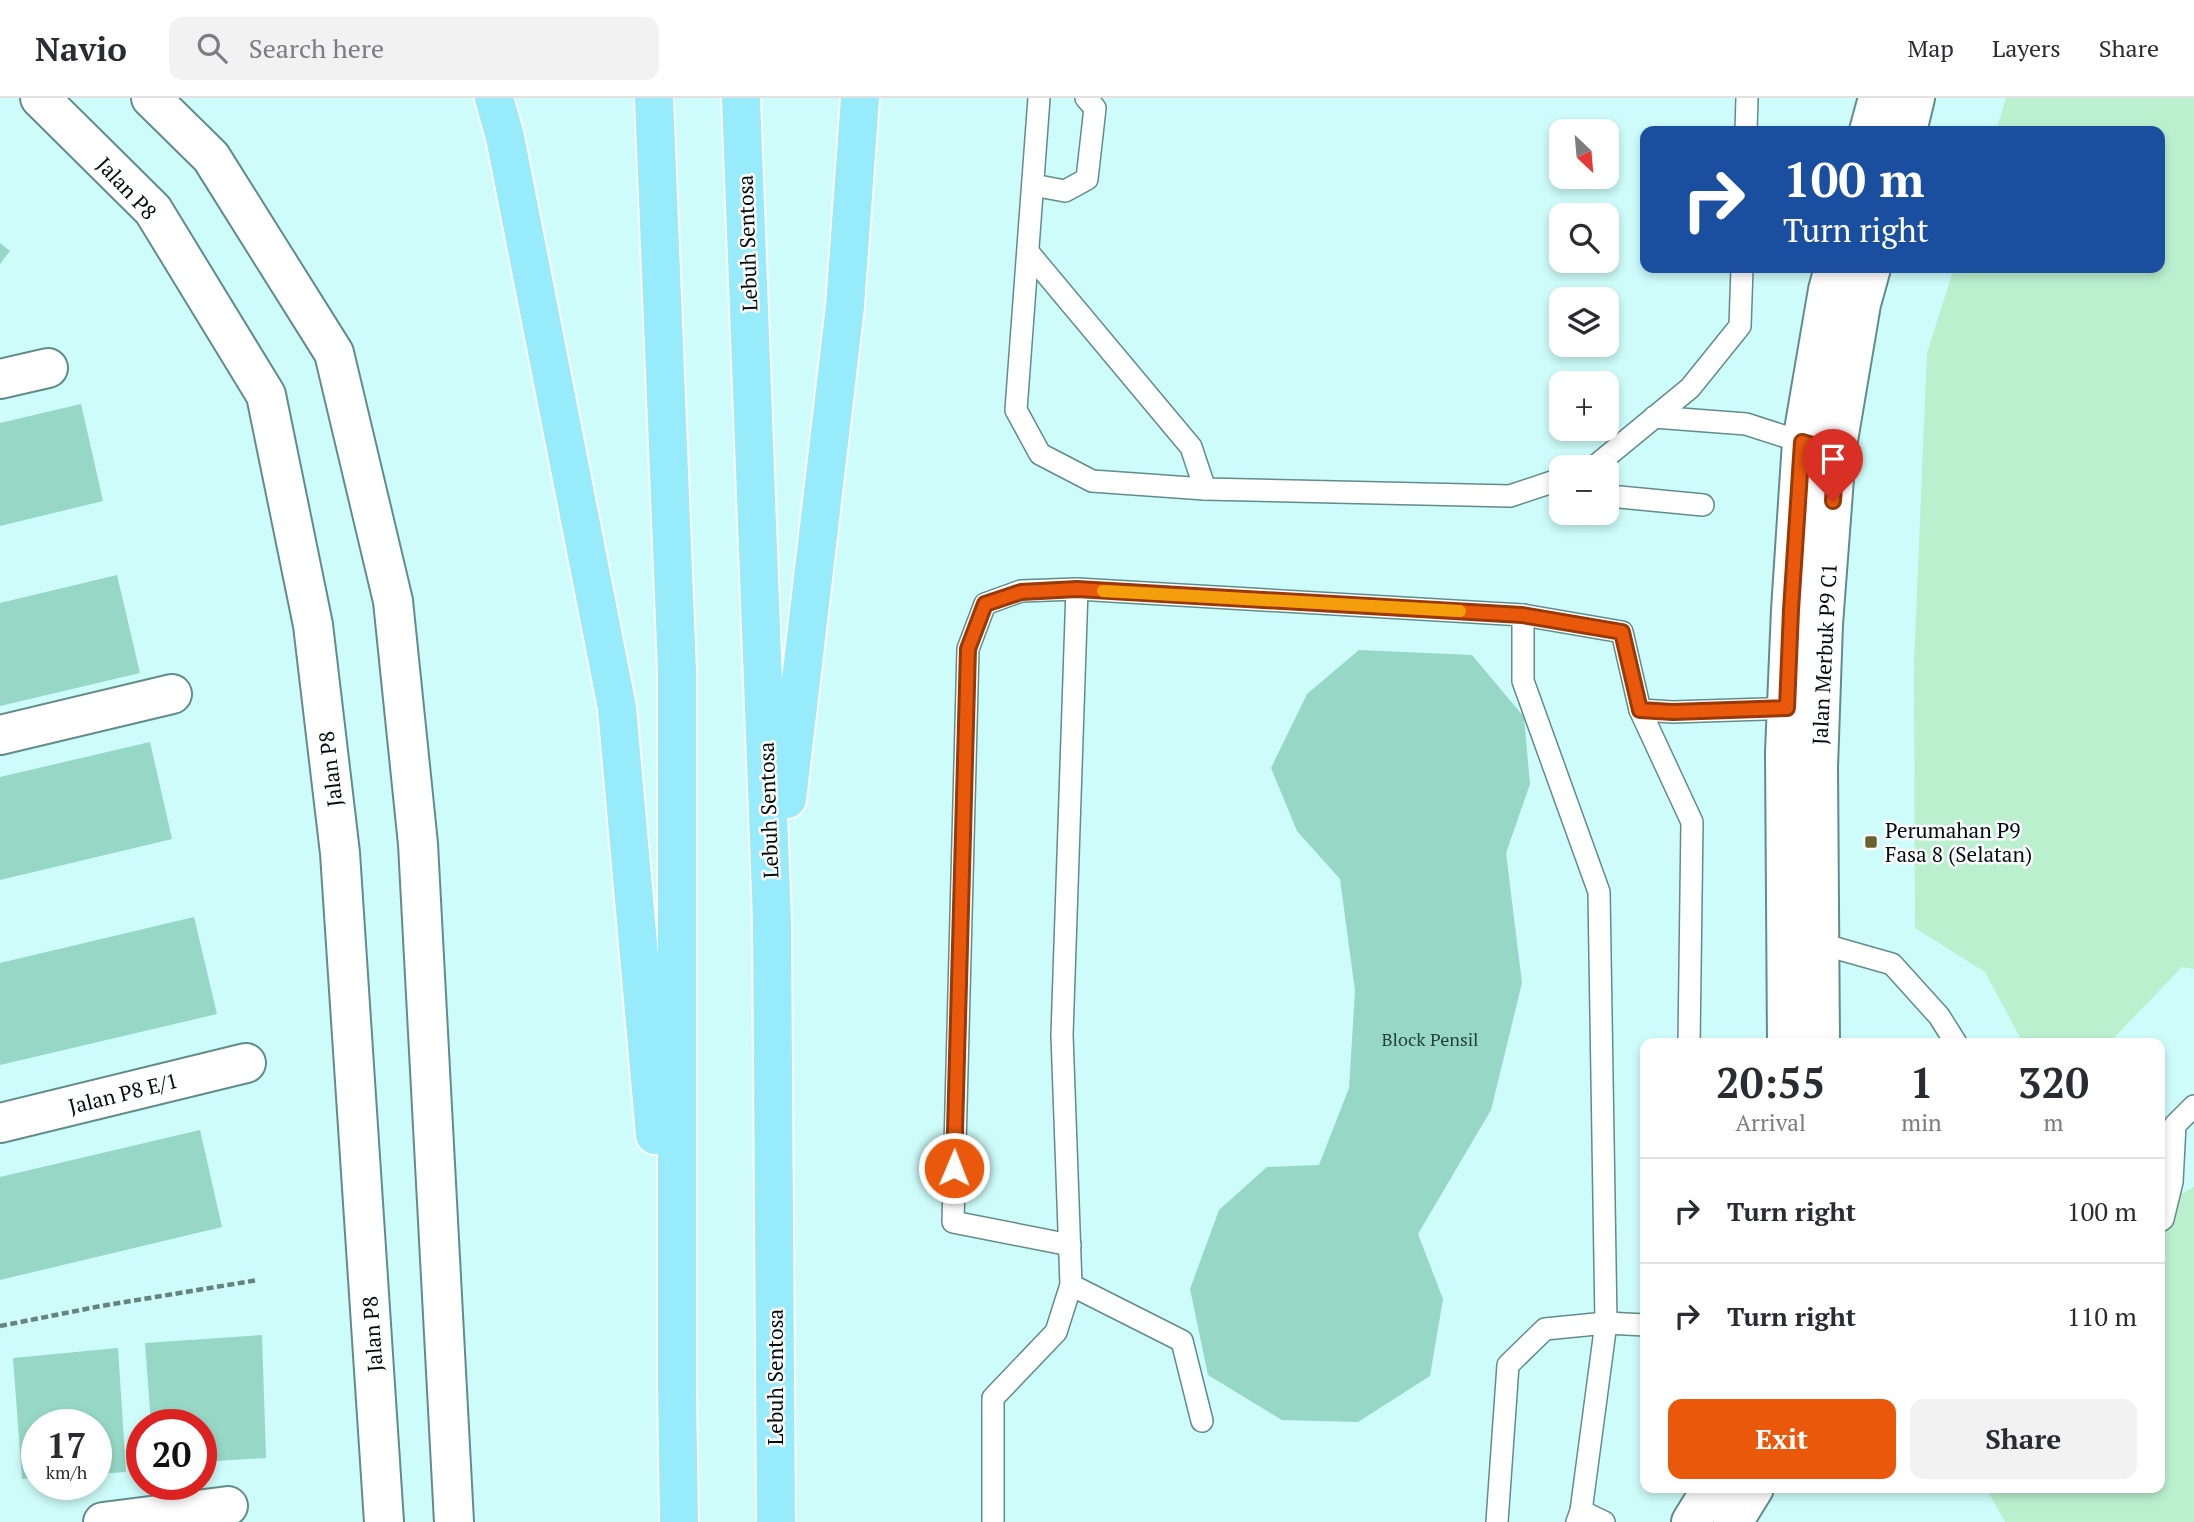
<!DOCTYPE html>
<meta charset="utf-8">
<style>
:root{--surface:#fff;--page:#f2f2f3;--text:#2b2b33;--muted:#7c7c81;--line:#e1e1e2;--accent:#ea580c}
body{margin:0;font-family:"PT Serif",serif;background:var(--page);color:var(--text);height:100vh;display:flex;flex-direction:column;font-size:26px;white-space:nowrap}
*{box-sizing:border-box;margin:0}
p{font-size:23px;color:var(--muted)}
.icon{flex:none;width:38px;height:38px;fill:none;stroke:currentColor;stroke-width:2;stroke-linecap:round;stroke-linejoin:round}
.map{position:relative;flex:1;overflow:hidden}
.side{position:absolute;left:1640px;top:940px;width:525px;height:455px;display:flex;flex-direction:column;background:var(--surface);border-radius:14px;box-shadow:0 4px 10px #0003}
.side>*{flex:none}
.guide{position:absolute;left:1640px;top:28px;width:525px;height:147px;border-radius:14px;box-shadow:0 4px 10px #0003;background:#1a4fa0;color:#fff;overflow:hidden}
.needle{width:46px;rotate:154deg}
.tools{position:absolute;left:1549px;top:21px;display:grid;gap:14px}
.tools a{display:grid;place-items:center;width:70px;height:70px;border-radius:14px;background:var(--surface);box-shadow:0 4px 10px #0003;font-size:35px}
.speed{position:absolute;left:21px;top:1311px;display:flex;gap:14px;font-size:35px;font-weight:700;text-align:center}
.speed>*{display:grid;place-content:center;width:91px;height:91px;border-radius:50%;background:var(--surface);box-shadow:0 4px 10px #0003;line-height:1}
.speed small{font-size:18px;font-weight:400}
.speed .limit{border:10px solid #d22;background:#fff;color:#111}
.pin{position:absolute;display:grid;place-items:center;width:60px;height:60px;color:#fff;margin:-72px -30px;border-radius:50% 50% 50% 0;rotate:-45deg;box-shadow:0 0 7px #0007}
.pin .icon{rotate:45deg}
.me{position:absolute;width:77px;margin:-38px;rotate:1deg;stroke-linejoin:round;filter:drop-shadow(0 0 5px #0008)}
.turn{display:flex;align-items:center;gap:24px;height:147px;padding:0 28px;font-size:32px}
.turn .icon{width:91px;height:91px;stroke-width:2.5}
.turn b{display:block;font-size:49px;line-height:60px}
.eta{display:flex;justify-content:space-evenly;align-items:center;height:119px;text-align:center}
.eta b{font-size:42px;font-weight:700;line-height:49px}
.cta{display:flex;gap:14px;margin-top:auto;padding:14px 28px}
.cta a{flex:1;height:80px;border-radius:14px;background:var(--accent);color:#fff;font-size:28px;font-weight:700;line-height:80px;text-align:center}
.cta a+a{background:var(--page);color:var(--text)}
ul{padding:0;list-style:none}
li{display:flex;align-items:center;gap:21px;height:105px;padding:0 28px;border-top:2px solid var(--line)}
li div{flex:1}
li b{display:block;font-size:26px}
li em{font-style:normal}
header{display:flex;align-items:center;gap:42px;box-sizing:border-box;height:98px;padding:0 35px;background:var(--surface);border-bottom:2px solid var(--line)}
header strong{font-size:33px}
nav{display:flex;gap:38px;margin-inline-start:auto;font-size:24px}
.search{width:490px;height:63px;background:var(--page);display:flex;align-items:center;gap:18px;box-sizing:border-box;padding:0 24px;border-radius:14px;color:var(--muted);font-size:26px}
.map>svg:first-child{display:block}
.green{fill:#bbf0cf}
.building{fill:#96d7c5}
.lines{fill:none;stroke-linecap:round;stroke-linejoin:round}
.service-casing{stroke:#618c8b;stroke-width:24}
.minor-casing{stroke:#618c8b;stroke-width:42}
.tertiary-casing{stroke:#618c8b;stroke-width:42}
.primary-casing{stroke:#fff;stroke-width:42}
.path{stroke:#668382;stroke-width:4.5;stroke-dasharray:7 3.5;stroke-linecap:butt}
.service{stroke:#fff;stroke-width:21}
.minor{stroke:#fff;stroke-width:38}
.tertiary{stroke:#fff;stroke-width:38}
.primary{stroke:#98ebfa;stroke-width:38}
.route-casing{stroke:#983908;stroke-width:18}
.route{stroke:#ea580c;stroke-width:12}
.slow{stroke:#f59e0b;stroke-width:12}
.poi-dot{fill:#696330;stroke:#fefefe;stroke-width:2.5}
.labels{text-anchor:middle;dominant-baseline:central;stroke-width:5;stroke-linejoin:round;paint-order:stroke}
.number-label{font-size:18px;fill:#26403c}
.street-label{font-size:21px;fill:#010e0e;stroke:#fefefe}
.poi-label{font-size:21px;fill:#010e0e;stroke:#fefefe;text-anchor:start}
</style>
<header>
<strong>Navio</strong>
<div class="search"><svg class="icon" aria-label="search" viewBox="0 0 24 24"><circle cx="10" cy="10" r="6"/><path d="M15 15l6 6"/></svg>Search here</div>
<nav><a>Map</a><a>Layers</a><a>Share</a></nav>
</header>
<div class="map">
<svg width="2194" height="1424" viewBox="0 0 2194 1424">
<rect width="100%" height="100%" fill="#cdfcfa"/>
<!-- green -->
<g class="green">
<polygon points="2006,0 2194,0 2194,871 2182,869 2109,945 2023,945 1985,874 1915,830 1914,566 1927,255 1954,170 2160,170 2160,33 1996,33"/>
<polygon points="2194,1089 2194,1424 2005,1424 1986,1390 2160,1390 2160,1107"/>
</g>
<!-- building -->
<g class="building">
<polygon points="0,145 10,153 0,166"/>
<polygon points="81,306 103,403 0,428 0,325"/>
<polygon points="117,477 140,575 0,608 0,505"/>
<polygon points="1359,552 1472,557 1524,619 1530,686 1506,755 1522,885 1491,1012 1418,1136 1443,1201 1430,1278 1358,1324 1282,1322 1208,1277 1190,1191 1219,1112 1267,1069 1319,1067 1349,990 1355,893 1340,781 1297,733 1271,670 1307,596"/>
<polygon points="150,644 172,741 0,782 0,679"/>
<polygon points="194,819 217,916 0,967 0,865"/>
<polygon points="200,1032 222,1129 0,1182 0,1079"/>
<polygon points="262,1237 266,1360 201,1364 201,1326 151,1326 145,1245"/>
<polygon points="118,1250 126,1374 96,1376 96,1326 37,1326 37,1380 22,1381 13,1260"/>
</g>
<g class="lines">
<!-- service casing -->
<g class="service-casing">
<g id="service">
<polyline points="1039,0 1016,312 1040,356 1092,383 1205,391 1510,398 1561,381"/>
<polyline points="1746,33 1747,0"/>
<polyline points="1033,87 1065,93 1087,81 1095,10 1086,0"/>
<polyline points="1028,154 1191,349 1205,391"/>
<polyline points="1654,319 1746,326 1811,347"/>
<polyline points="1594,369 1690,290 1740,228 1742,170"/>
<polyline points="1606,394 1609,398 1703,407"/>
<polyline points="1523,517 1622,534 1640,612 1692,724 1689,945"/>
<polyline points="1640,612 1673,614 1795,610"/>
<polyline points="1818,845 1892,866 1939,918 1956,945"/>
<polyline points="2160,1123 2163,1121 2172,1084 2175,1027 2194,1008"/>
<polyline points="1070,1147 953,1124 968,551 985,506 1021,493 1077,491 1523,517 1523,583 1599,794 1606,1225 1581,1413 1577,1424"/>
<polyline points="1071,1187 1182,1243 1202,1323"/>
<polyline points="1581,1413 1604,1424"/>
<polyline points="993,1424 993,1300 1056,1234 1071,1187 1062,937 1077,491"/>
<polyline points="1497,1424 1508,1267 1545,1231 1606,1225 1645,1227"/>
</g>
</g>
<!-- minor casing -->
<g class="minor-casing">
<g id="minor">
<polyline points="0,281 48,270"/>
<polyline points="0,637 172,596"/>
<polyline points="0,1025 246,965"/>
<polyline points="103,1424 228,1408"/>
</g>
</g>
<!-- tertiary casing -->
<g class="tertiary-casing">
<g id="tertiary">
<polyline points="40,0 153,112 266,297 313,527 340,755 384,1424"/>
<polyline points="151,0 211,59 334,255 393,503 418,746 454,1424"/>
<polyline points="1869,33 1878,0"/>
<polyline points="1907,33 1915,0"/>
<polyline points="1787,945 1785,654 1791,512 1802,344 1828,192 1834,170"/>
<polyline points="1820,945 1818,669 1823,526 1836,354 1861,206 1871,170"/>
<polyline points="1691,1424 1712,1390"/>
<polyline points="1733,1424 1754,1390"/>
</g>
</g>
<!-- primary casing -->
<g class="primary-casing">
<g id="primary">
<polyline points="494,0 505,39 617,610 655,1037"/>
<polyline points="654,0 677,573 677,1294 679,1424"/>
<polyline points="741,0 772,823 776,1424"/>
<polyline points="787,701 845,208 860,0"/>
</g>
</g>
<!-- path -->
<polyline class="path" points="0,1228 101,1208 258,1182"/>
<!-- service -->
<use href="#service" class="service"/>
<!-- minor -->
<use href="#minor" class="minor"/>
<!-- tertiary -->
<use href="#tertiary" class="tertiary"/>
<!-- primary -->
<use href="#primary" class="primary"/>
</g>
<g class="lines">
<!-- route casing -->
<g class="route-casing">
<polyline id="route" points="954,1070 968,551 985,506 1021,494 1077,491 1522,517 1622,534 1640,612 1673,614 1787,610 1791,512 1802,344 1836,354 1833,403"/>
</g>
<!-- route -->
<use href="#route" class="route"/>
<!-- slow -->
<polyline class="slow" points="1103,493 1460,513"/>
</g>
<!-- markers -->
<rect class="poi-dot" x="1864" y="737" width="14" height="14" rx="3.5"/>
<g class="labels">
<!-- number labels -->
<g class="number-label">
<text x="1430" y="941">Block Pensil</text>
</g>
<!-- street labels -->
<g class="street-label">
<text transform="translate(127 90) rotate(47)">Jalan P8</text>
<text transform="translate(747 145) rotate(-92)">Lebuh Sentosa</text>
<text transform="translate(1824 556) rotate(-87)">Jalan Merbuk P9 C1</text>
<text transform="translate(330 671) rotate(-97)">Jalan P8</text>
<text transform="translate(768 712) rotate(-92)">Lebuh Sentosa</text>
<text transform="translate(123 995) rotate(-14)">Jalan P8 E/1</text>
<text transform="translate(372 1236) rotate(-94)">Jalan P8</text>
<text transform="translate(775 1279) rotate(-90)">Lebuh Sentosa</text>
</g>
<!-- poi labels -->
<g class="poi-label">
<text x="1885" y="732">Perumahan P9<tspan x="1885" dy="24">Fasa 8 (Selatan)</tspan></text>
</g>
</g>
</svg>
<div class="tools">
<a><svg class="needle" viewBox="-14 -14 28 28"><path d="M0-13l5 13h-10z" fill="#e53935"/><path d="M0 13l5-13h-10z" fill="#7c7c81"/></svg></a>
<a><svg class="icon" aria-label="search" viewBox="0 0 24 24"><circle cx="10" cy="10" r="6"/><path d="M15 15l6 6"/></svg></a>
<a><svg class="icon" aria-label="layers" viewBox="0 0 24 24"><path d="M12 4l9 5-9 5-9-5zM3 14l9 5 9-5"/></svg></a>
<a>+</a>
<a>−</a>
</div>
<div class="speed"><div>17<small>km/h</small></div><div class="limit">20</div></div>
<div class="pin" style="left:1833px;top:403px;background:#d93025"><svg class="icon" aria-label="arrive" viewBox="0 0 24 24"><path d="M6 21V4h12l-3 4 3 4H6"/></svg></div>
<svg class="me" style="left:954px;top:1070px" viewBox="-20 -20 40 40"><circle r="17" fill="#ea580c" stroke="#fff" stroke-width="3"/><path d="M0-11L8 9 0 5-8 9z" fill="#fff"/></svg>
<div class="guide">
<div class="turn"><svg class="icon" aria-label="right" viewBox="0 0 24 24"><path d="M7 20v-9h11M14 6l5 5-5 5"/></svg><div><b>100 m</b>Turn right</div></div>
</div>
<section class="side">
<div class="eta">
<div><b>20:55</b><p>Arrival</p></div>
<div><b>1</b><p>min</p></div>
<div><b>320</b><p>m</p></div>
</div>
<ul>
<li><svg class="icon" aria-label="right" viewBox="0 0 24 24"><path d="M7 20v-9h11M14 6l5 5-5 5"/></svg><div><b>Turn right</b></div><em>100 m</em></li>
<li><svg class="icon" aria-label="right" viewBox="0 0 24 24"><path d="M7 20v-9h11M14 6l5 5-5 5"/></svg><div><b>Turn right</b></div><em>110 m</em></li>
</ul>
<div class="cta"><a>Exit</a><a>Share</a></div>
</section>
</div>
